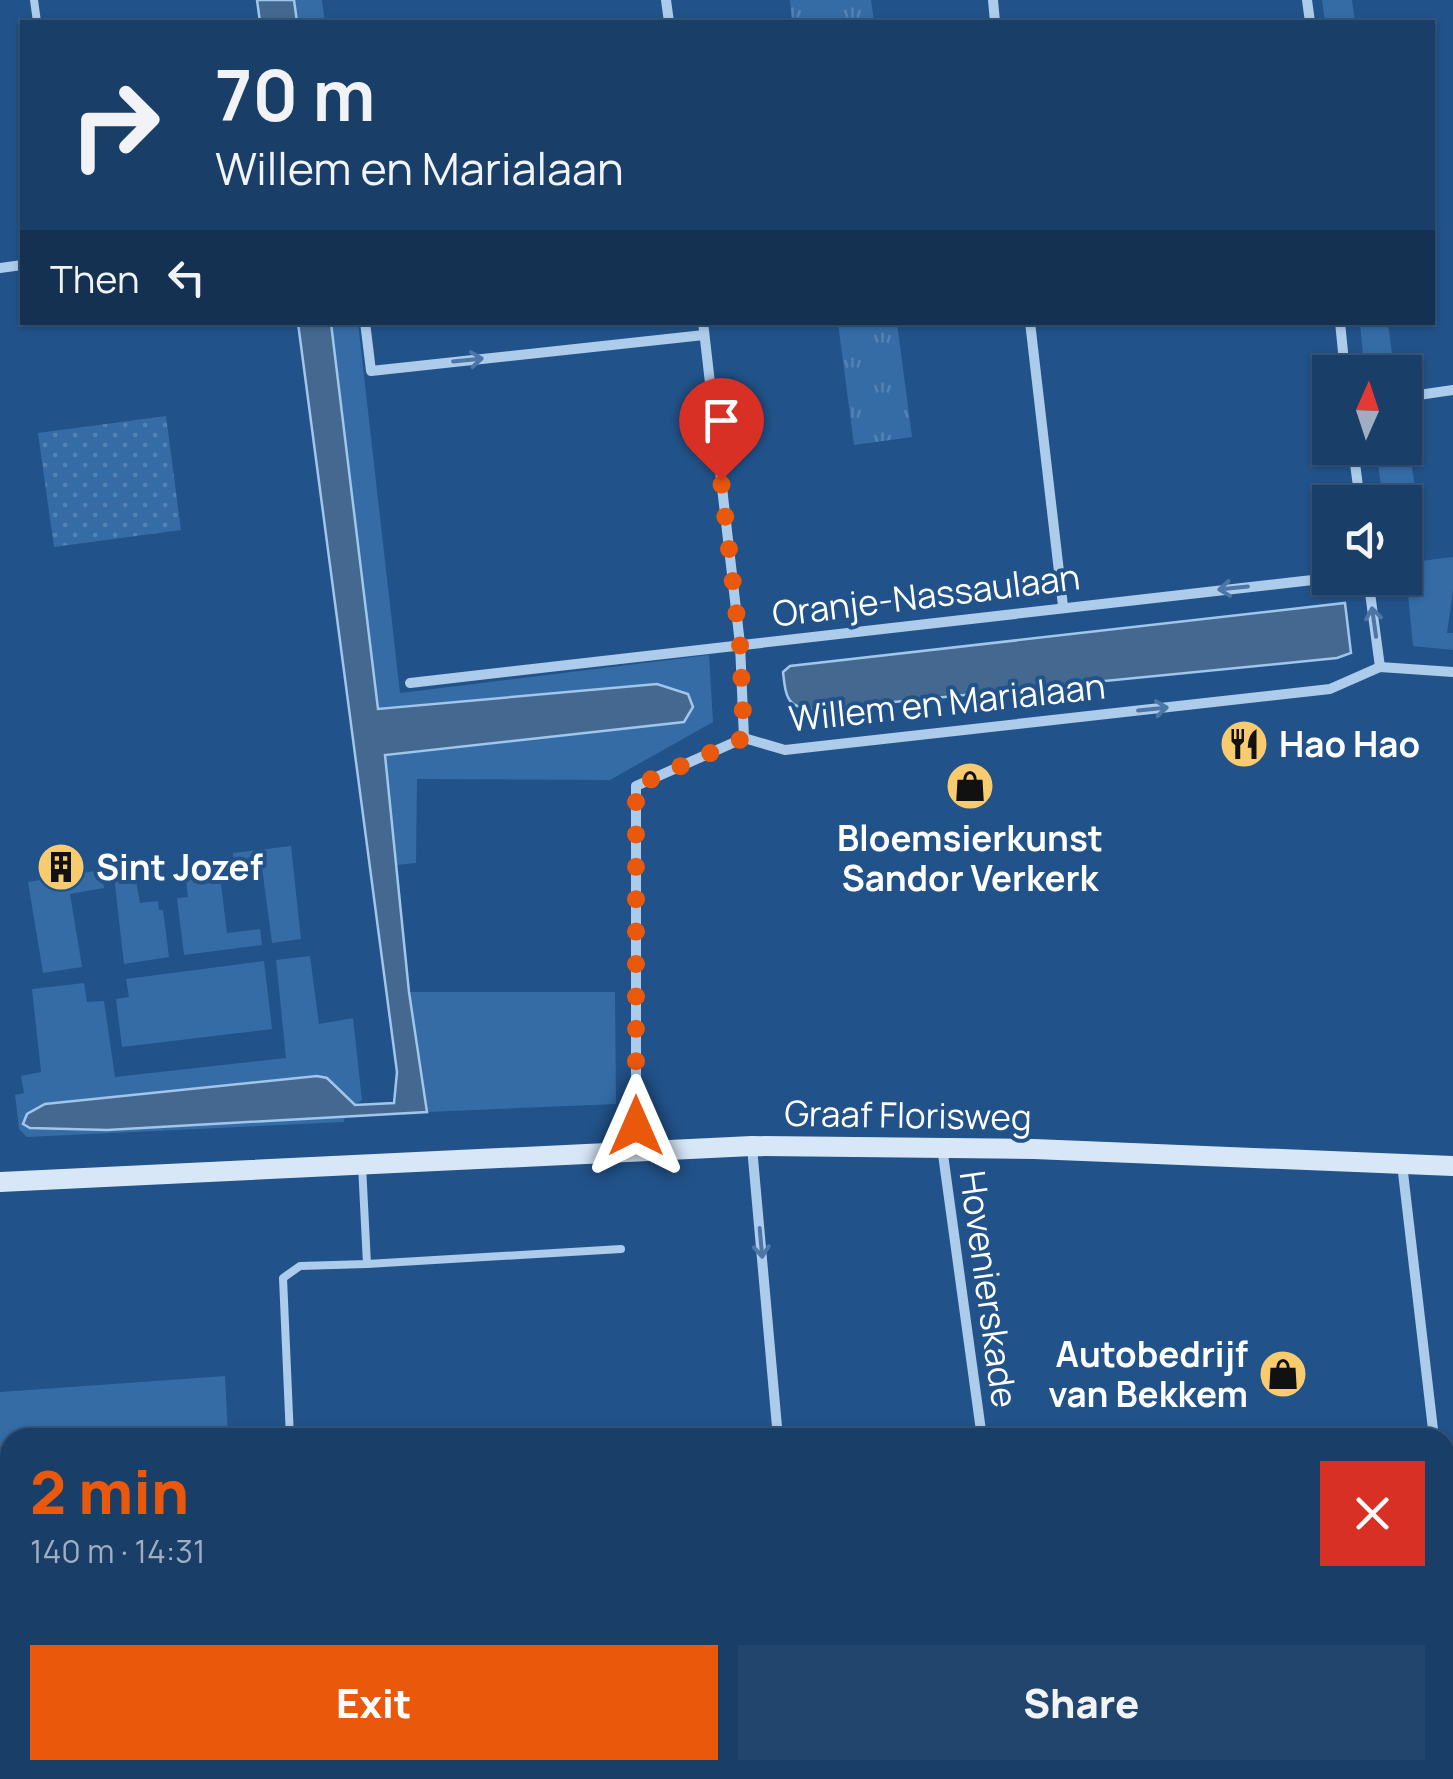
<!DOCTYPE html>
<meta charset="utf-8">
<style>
:root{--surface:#193e67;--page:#22456d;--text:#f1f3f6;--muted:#9faec0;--line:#37577b;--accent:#ea580c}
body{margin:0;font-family:Manrope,sans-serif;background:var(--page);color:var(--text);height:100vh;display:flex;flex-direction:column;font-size:38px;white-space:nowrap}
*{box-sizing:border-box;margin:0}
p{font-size:32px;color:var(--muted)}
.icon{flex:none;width:55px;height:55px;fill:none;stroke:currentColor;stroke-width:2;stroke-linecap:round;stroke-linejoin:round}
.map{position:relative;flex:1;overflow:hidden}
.details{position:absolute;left:0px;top:1428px;width:1455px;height:352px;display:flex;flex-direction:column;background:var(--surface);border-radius:30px 30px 0 0;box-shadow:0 2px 8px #0004,0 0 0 2px var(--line)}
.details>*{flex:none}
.hud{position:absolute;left:20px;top:20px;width:1415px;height:305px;border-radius:0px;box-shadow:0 2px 8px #0004,0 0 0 2px var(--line);background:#193e67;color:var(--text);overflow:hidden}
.needle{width:65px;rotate:3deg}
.controls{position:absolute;left:1312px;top:355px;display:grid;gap:20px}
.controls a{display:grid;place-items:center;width:110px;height:110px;border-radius:0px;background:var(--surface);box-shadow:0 2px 8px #0004,0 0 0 2px var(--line);font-size:50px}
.pin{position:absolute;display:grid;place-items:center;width:85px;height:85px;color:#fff;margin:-102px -42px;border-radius:50% 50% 50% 0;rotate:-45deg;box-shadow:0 0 10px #0007}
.pin .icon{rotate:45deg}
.me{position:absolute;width:110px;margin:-55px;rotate:0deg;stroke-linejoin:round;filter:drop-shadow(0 0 8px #0008)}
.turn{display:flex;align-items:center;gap:35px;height:210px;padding:0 30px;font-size:45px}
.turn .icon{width:130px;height:130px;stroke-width:2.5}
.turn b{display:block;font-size:70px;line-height:85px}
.then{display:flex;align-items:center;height:95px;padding:0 30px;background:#0003;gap:20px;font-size:38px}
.round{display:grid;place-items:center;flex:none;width:105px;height:105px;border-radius:0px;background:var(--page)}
.summary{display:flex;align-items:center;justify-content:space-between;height:170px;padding:0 30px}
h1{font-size:60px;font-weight:800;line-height:75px;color:var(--accent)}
.action{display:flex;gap:20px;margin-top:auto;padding:20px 30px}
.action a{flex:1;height:115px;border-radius:0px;background:var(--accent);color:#fff;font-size:40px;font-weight:800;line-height:115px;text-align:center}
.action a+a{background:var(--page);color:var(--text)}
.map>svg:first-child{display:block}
.grass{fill:#356ca6}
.park{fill:url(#park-tufts)}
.garden{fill:url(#garden-dots)}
.water{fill:#44688f;stroke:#a0c6ec;stroke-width:2.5}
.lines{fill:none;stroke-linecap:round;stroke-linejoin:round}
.lane{stroke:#adcbea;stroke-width:8}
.street{stroke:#adcbea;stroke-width:10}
.secondary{stroke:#d8e7f8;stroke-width:20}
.oneway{stroke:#4b76a6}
.route{stroke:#ea580c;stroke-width:18;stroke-dasharray:0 32.4}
.labels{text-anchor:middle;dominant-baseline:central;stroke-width:8;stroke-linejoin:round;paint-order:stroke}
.street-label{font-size:35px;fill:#fff;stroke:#215289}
.poi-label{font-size:35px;font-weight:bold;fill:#fff;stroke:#215289;text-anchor:start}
</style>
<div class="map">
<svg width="1453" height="1779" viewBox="0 0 1453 1779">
<defs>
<pattern id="park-tufts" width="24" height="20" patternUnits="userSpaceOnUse" patternTransform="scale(2.5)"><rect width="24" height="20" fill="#356ca6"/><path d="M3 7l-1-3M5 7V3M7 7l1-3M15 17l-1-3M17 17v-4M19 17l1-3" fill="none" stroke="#5382b3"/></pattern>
<pattern id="garden-dots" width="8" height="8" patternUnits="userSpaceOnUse" patternTransform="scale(2.5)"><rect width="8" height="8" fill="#356ca6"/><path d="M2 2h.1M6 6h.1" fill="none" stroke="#5382b3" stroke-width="1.8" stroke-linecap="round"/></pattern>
</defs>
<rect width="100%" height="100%" fill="#215289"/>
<!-- grass -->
<g class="grass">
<polygon points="294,0 322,0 325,22 296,22"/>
<polygon points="1322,0 1352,0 1355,22 1325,22"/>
<polygon points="332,323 358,323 400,693 709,655 713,722 610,780 417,779 416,863 396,865 384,755 683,722 693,707 657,684 378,709"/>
<polygon points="1360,323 1388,323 1392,354 1363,356"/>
<polygon points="1406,421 1421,534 1405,535 1405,502 1383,502 1376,448 1405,448"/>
<polygon points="1453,557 1453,590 1447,633 1453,633 1453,650 1413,646 1405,563"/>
<polygon points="291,846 301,939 272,943 262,868 235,870 233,853"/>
<polygon points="219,868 227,933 260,929 262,945 184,955 177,898 188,897 185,872"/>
<polygon points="101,870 104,888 70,894 82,967 43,973 28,882"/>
<polygon points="135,875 140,903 158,901 159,910 163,910 169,957 124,964 114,876"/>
<polygon points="310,956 319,1024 353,1018 362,1100 355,1105 327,1078 30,1128 107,1130 345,1115 344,1122 27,1137 19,1129 15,1095 24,1093 21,1076 41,1072 32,989 84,983 87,1002 104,1001 115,1077 286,1058 276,960"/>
<polygon points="264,961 272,1029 122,1047 116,999 129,997 126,979"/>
<polygon points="409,992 615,992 616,1104 427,1112"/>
<polygon points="225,1376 228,1437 10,1438 10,1710 0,1709 0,1392"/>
</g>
<!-- park -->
<g class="park">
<polygon points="790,0 871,0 874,22 792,22"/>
<polygon points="838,323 897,323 912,437 854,445"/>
</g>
<!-- garden -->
<polygon class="garden" points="166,416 181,530 54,547 38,433"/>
<!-- water -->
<g class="water">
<polygon points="257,0 294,0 297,22 260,22"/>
<polygon points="298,323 331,323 378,709 657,684 688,694 693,707 684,722 385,755 409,992 427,1112 107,1130 30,1128 23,1124 27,1114 45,1104 317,1076 327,1078 355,1105 394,1103 397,1072"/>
<path d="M1345,603L1351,653L1337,658L813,710C786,707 786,697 783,672L790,666Z"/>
</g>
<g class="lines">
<!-- lane -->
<g class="lane">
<polyline points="34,0 37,22"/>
<polyline points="367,1264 621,1249"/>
<polyline points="290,1438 283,1278 300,1266 367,1264 362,1165"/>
<polyline points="477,1770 538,1778 537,1770"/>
</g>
<!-- street -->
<g class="street">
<polyline points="666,0 669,22"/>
<polyline points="993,0 995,22"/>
<polyline points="1307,0 1310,22"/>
<polyline points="0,268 22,265"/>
<polyline points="365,322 371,371 704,335"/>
<polyline points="703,322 740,644 744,738"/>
<polyline points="1030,322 1063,606"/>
<polyline points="1340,322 1345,372"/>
<polyline points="1405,397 1453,390"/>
<polyline points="1353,448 1360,502"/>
<polyline points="1368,578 1380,667"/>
<polyline points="410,683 1330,578"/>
<polyline points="752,1147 778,1438"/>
<polyline points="942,1147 982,1438"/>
<polyline points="636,1150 636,786 744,738 785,750 1330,689 1380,667 1453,672"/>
<polyline points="1402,1164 1434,1438"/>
<polyline points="1445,1521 1453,1597"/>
<polyline points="1014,1770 1015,1779"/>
</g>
<!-- secondary -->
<polyline class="secondary" points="0,1182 752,1146 1034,1149 1453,1166"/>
</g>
<!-- one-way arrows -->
<defs><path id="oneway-shaft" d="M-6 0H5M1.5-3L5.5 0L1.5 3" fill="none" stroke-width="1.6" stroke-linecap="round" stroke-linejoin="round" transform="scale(2.5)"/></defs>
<g class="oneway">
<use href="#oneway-shaft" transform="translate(468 360) rotate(-6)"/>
<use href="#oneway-shaft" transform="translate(1233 588) rotate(174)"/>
<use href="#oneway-shaft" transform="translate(1374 622) rotate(-98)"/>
<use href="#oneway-shaft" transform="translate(1153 709) rotate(-6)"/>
<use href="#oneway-shaft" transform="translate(761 1243) rotate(85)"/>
</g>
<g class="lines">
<!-- route -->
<polyline class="route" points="636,1126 636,786 744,738 740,644 721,480"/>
</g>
<!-- icons -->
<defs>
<g id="restaurant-disc" transform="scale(2.5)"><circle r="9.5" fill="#f7cb6e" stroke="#215289"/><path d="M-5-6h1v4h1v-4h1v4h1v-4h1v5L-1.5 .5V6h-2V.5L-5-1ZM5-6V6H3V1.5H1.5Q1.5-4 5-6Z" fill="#111"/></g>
<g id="shop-disc" transform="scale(2.5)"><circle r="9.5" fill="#f7cb6e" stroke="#215289"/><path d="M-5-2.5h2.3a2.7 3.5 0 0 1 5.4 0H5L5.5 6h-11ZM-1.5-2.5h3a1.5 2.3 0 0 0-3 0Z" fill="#111"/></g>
<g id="building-disc" transform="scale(2.5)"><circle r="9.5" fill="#f7cb6e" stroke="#215289"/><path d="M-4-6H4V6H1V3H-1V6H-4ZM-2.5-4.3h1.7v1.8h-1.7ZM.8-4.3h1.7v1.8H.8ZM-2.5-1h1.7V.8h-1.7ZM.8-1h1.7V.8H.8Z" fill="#111"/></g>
</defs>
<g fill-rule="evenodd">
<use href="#restaurant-disc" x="1244" y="744"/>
<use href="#shop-disc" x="970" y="786"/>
<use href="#building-disc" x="61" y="867"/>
<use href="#shop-disc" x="1283" y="1374"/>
</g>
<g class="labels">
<!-- street labels -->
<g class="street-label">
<text transform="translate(926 595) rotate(-7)">Oranje-Nassaulaan</text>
<text transform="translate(947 702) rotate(-6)">Willem en Marialaan</text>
<text transform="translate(908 1115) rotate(1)">Graaf Florisweg</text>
<text transform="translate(989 1289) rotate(82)">Hovenierskade</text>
</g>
<!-- poi labels -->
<g class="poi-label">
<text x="1279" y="744">Hao Hao</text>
<text x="970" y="838" text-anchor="middle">Bloemsierkunst<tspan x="970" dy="40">Sandor Verkerk</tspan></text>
<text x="96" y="867">Sint Jozef</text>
<text x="1248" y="1354" text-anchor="end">Autobedrijf<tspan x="1248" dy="40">van Bekkem</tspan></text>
</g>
</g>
</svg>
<div class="controls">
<a><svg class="needle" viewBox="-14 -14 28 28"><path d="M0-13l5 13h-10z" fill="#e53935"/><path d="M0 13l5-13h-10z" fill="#9faec0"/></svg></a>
<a><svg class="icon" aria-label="sound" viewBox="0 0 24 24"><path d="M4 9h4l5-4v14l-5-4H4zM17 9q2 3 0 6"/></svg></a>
</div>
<div class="pin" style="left:721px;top:480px;background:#d93025"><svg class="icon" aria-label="arrive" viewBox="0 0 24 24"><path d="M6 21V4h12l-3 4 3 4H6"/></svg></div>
<svg class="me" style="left:636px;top:1126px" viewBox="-20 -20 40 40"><path d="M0-17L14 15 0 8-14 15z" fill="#ea580c" stroke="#fff" stroke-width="4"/></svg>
<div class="hud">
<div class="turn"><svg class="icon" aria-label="right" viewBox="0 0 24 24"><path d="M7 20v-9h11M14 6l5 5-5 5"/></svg><div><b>70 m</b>Willem en Marialaan</div></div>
<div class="then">Then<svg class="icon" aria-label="left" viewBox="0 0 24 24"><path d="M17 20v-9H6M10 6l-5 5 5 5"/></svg></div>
</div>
<section class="details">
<div class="summary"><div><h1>2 min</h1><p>140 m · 14:31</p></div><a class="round" style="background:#d93025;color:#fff"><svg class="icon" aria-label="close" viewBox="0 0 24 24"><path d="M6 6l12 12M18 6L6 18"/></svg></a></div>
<div class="action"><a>Exit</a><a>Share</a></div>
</section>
</div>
